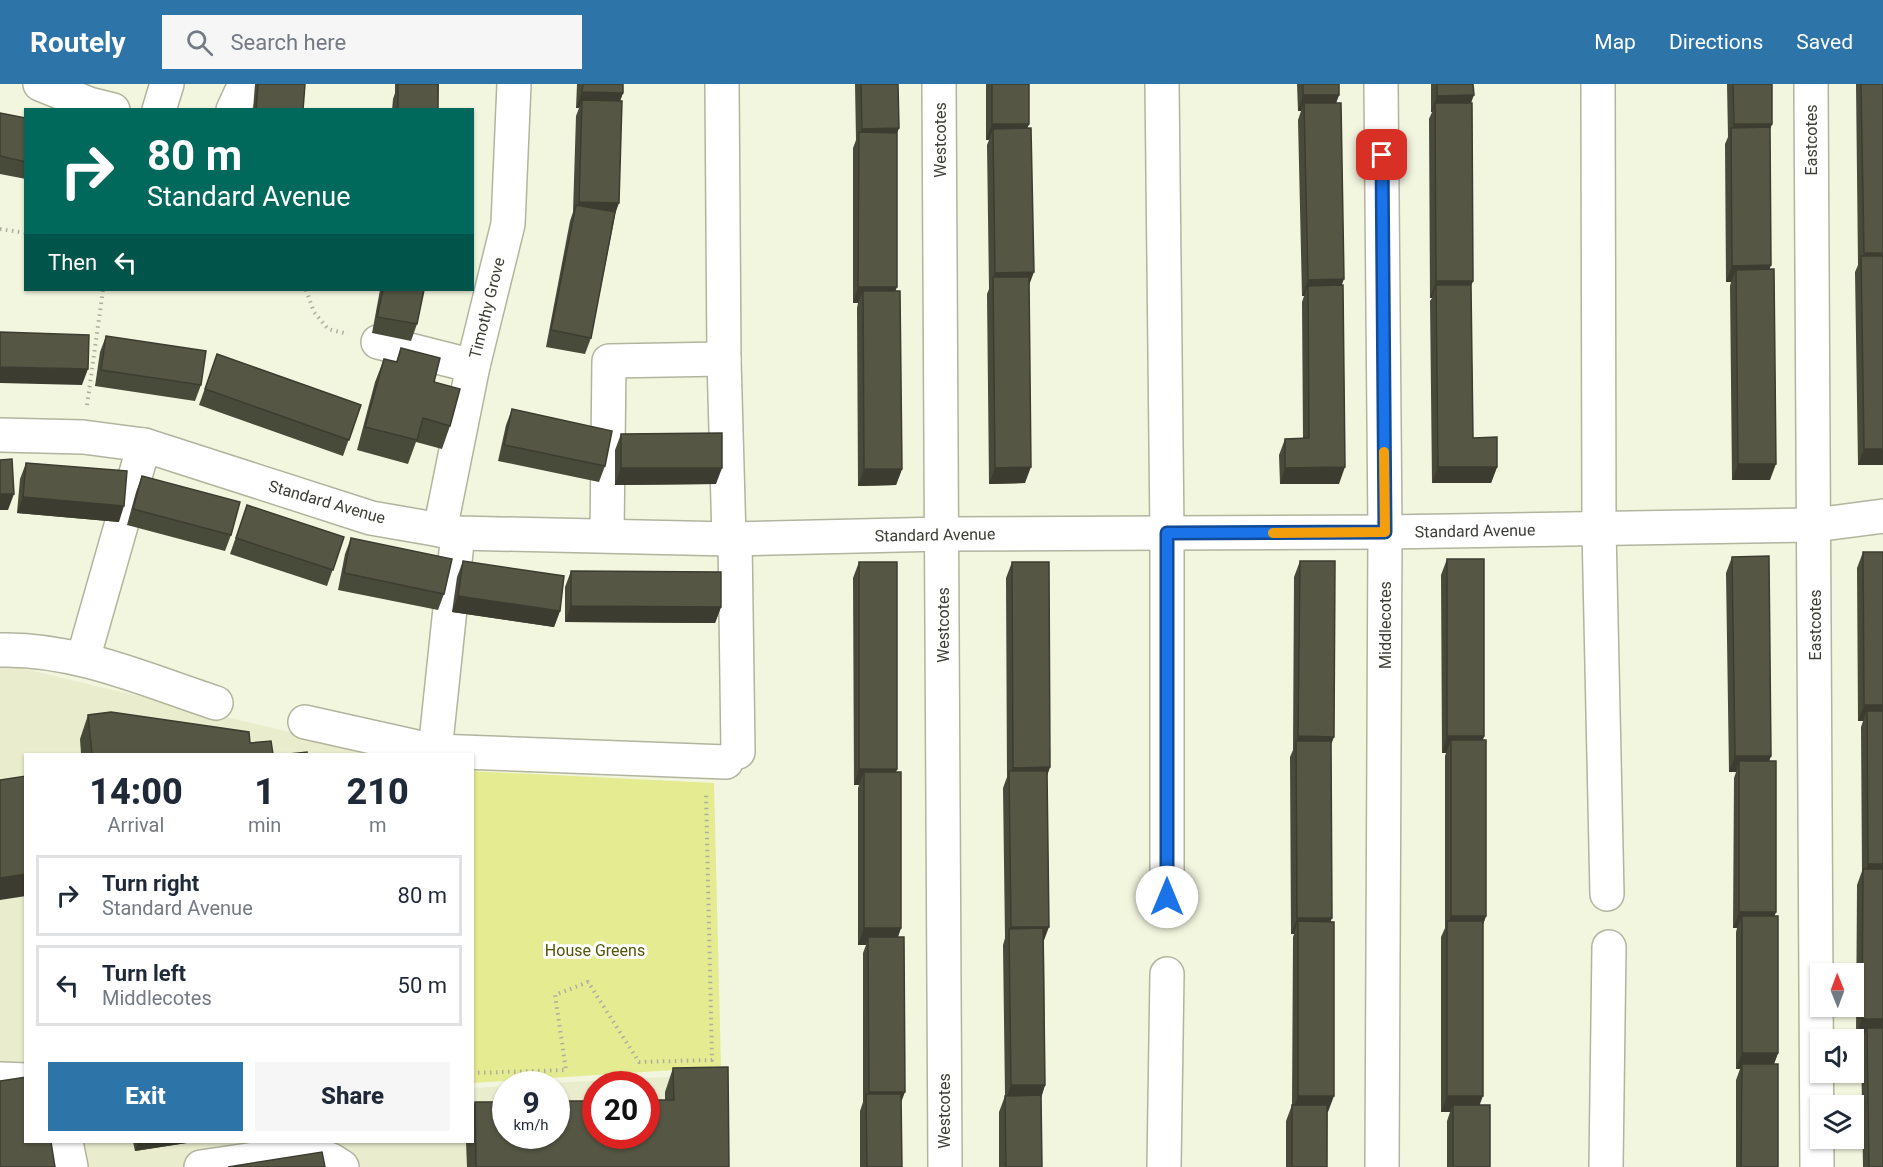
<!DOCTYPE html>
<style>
:root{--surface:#fff;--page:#f6f6f7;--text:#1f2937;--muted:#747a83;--line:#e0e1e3;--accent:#2d74a8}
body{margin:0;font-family:Roboto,sans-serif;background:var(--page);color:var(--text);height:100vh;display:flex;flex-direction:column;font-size:22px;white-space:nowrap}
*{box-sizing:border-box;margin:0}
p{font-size:20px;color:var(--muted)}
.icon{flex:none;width:33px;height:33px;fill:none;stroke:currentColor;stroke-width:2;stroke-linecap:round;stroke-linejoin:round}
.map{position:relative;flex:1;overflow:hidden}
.drawer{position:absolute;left:24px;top:669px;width:450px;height:390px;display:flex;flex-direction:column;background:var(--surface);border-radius:0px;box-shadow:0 2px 4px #0004}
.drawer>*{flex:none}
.top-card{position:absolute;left:24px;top:24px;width:450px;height:183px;border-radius:0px;box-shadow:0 2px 4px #0004;background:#00695c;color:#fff;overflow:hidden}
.needle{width:39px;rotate:359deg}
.fabs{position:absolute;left:1810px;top:879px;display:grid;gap:12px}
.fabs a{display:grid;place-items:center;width:54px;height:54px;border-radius:0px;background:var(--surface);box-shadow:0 2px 4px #0004;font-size:30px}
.speed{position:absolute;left:492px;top:987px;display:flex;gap:12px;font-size:30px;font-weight:700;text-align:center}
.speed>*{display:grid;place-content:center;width:78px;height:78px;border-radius:50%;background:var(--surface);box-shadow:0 2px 4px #0004;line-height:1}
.speed small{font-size:15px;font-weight:400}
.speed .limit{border:9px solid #d22;background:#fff;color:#111}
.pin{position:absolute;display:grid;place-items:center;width:51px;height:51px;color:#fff;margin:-26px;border-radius:12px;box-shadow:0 3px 9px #0006}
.me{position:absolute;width:66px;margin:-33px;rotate:0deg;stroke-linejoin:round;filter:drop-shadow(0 0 4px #0008)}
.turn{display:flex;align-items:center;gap:21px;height:126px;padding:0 24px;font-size:27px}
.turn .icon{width:78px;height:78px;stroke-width:2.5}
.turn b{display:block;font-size:42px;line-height:51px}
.then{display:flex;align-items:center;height:57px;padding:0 24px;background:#0003;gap:12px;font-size:22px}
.eta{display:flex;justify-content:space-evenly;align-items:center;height:102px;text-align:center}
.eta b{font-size:36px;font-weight:800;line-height:42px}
.action{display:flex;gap:12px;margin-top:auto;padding:12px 24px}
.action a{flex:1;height:69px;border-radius:0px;background:var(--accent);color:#fff;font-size:24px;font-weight:800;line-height:69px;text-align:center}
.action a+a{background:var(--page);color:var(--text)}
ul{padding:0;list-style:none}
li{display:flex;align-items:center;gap:18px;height:81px;margin:0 12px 9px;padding:0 12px;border:3px solid var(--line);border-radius:0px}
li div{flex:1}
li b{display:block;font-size:22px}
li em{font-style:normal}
header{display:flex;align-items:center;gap:36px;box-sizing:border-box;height:84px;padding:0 30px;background:var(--accent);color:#fff}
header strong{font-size:28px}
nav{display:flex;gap:33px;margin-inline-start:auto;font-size:21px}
.search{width:420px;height:54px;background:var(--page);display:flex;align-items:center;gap:15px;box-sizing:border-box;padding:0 21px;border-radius:0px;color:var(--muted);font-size:22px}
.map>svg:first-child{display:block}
.built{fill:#e9edce;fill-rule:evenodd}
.green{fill:#e4eb91}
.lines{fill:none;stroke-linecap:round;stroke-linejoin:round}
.minor-casing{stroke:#b2b49e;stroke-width:36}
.path{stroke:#adaf9e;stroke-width:4;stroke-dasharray:1.5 4.5;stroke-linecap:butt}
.minor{stroke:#fff;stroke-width:33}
.wall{fill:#494b3a}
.shaded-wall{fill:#3c3d30}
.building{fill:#555744;stroke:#3c3d30;stroke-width:1.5}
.route-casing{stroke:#114b97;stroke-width:15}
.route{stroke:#1a73e8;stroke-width:10}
.slow{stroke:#f59e0b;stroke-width:10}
.labels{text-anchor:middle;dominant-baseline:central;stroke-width:6;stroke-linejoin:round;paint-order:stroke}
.street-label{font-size:16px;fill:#3d3e35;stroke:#fff}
.park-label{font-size:16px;fill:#525506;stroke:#fff}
</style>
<header>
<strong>Routely</strong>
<div class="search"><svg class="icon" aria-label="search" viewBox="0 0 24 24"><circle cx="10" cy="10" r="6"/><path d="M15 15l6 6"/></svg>Search here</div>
<nav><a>Map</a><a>Directions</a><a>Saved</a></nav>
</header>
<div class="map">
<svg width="1883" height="1083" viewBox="0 0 1883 1083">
<rect width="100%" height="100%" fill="#f3f6df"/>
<!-- built -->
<path class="built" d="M0,579L382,670H26V1058H472L473,1004L505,1002L506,1052H556V1000H532L721,990V1083H0ZM596,1000H646V1052H596Z"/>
<!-- green -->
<polygon class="green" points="472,687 714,699 721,983 473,999"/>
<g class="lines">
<!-- minor casing -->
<g class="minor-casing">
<g id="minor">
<polyline points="40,0 89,20 113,26"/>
<polyline points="722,0 724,275 729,455"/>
<polyline points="939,0 945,1083"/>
<polyline points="1162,0 1167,449 1167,813"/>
<polyline points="1381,0 1385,448 1382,1083"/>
<polyline points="1598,0 1599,445 1607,810"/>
<polyline points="1811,0 1817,1083"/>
<polyline points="159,26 167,0"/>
<polyline points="233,26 245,0"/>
<polyline points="378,258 473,282"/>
<polyline points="0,351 83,353 144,361 371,434 458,449 729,455 943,450 1385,448 1815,441 1883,432"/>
<polyline points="440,446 473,282 508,140 514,0"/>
<polyline points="607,451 609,277 724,275"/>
<polyline points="735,455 738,668"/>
<path d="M0,566C75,564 146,596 216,619"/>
<polyline points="83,575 144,361"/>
<polyline points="305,638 435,667 726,678"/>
<polyline points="435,667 458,449"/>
<polyline points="0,995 26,996"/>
<polyline points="66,1058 71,1083"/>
<polyline points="201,1083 309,1067 331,1076 342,1083"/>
<polyline points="1164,1083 1167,890"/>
<polyline points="1606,1083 1609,863"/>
</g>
</g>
<!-- path -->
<g class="path">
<polyline points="0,145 26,149"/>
<polyline points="306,206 314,228 328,245 348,250"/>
<polyline points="87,321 103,206"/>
<polyline points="472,989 566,986 555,911 588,898 639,978 712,976 706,709"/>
</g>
<!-- minor -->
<use href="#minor" class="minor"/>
</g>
<!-- wall -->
<g class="wall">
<polygon points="255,0 305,0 303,26 253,26"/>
<polygon points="395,0 439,0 438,26 392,26 393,15 395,9"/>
<polygon points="577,0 623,0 623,9 620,17 615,131 591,254 585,270 546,263 570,137 573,128 576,32 579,24 576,24"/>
<polygon points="855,0 898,0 899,44 897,49 895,207 902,385 896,401 858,402 857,224 858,219 853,219 853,64 856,56"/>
<polygon points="986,0 1029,0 1029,40 1027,44 1029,201 1025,399 989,400 987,210 989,205 987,61 989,56 986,56"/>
<polygon points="1297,0 1339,0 1339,11 1336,19 1342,201 1339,400 1280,400 1279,371 1285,355 1303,355 1302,218 1304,212 1302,212 1298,36 1301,27 1298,27"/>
<polygon points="1431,0 1473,0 1471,19 1473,197 1471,201 1473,354 1497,383 1491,399 1432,399 1430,217 1432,214 1430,214 1429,35 1432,28 1431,28"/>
<polygon points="1727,0 1772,0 1772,40 1770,45 1771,181 1769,185 1770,396 1732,396 1730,202 1731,198 1726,198 1725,60 1728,53"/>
<polygon points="1856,0 1883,0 1883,381 1858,381 1855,188 1858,181"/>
<polygon points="0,29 26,34 26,95 0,90"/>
<polygon points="380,206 424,206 417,240 411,257 372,249"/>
<polygon points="106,252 201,301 195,317 95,302 100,268"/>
<polygon points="401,264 434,298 450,342 442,365 416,358 408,380 357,366 375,298 384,275 396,278"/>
<polygon points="217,270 361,321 343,372 199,321"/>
<polygon points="512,325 605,382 599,398 498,377 506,341"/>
<polygon points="621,350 716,400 615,401 615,366"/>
<polygon points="26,379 119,438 17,429 20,395"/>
<polygon points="142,392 231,451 225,467 127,441 136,408"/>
<polygon points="247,421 344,453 327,502 230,470"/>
<polygon points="351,454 444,510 438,526 338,506 345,470"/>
<polygon points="1863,468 1883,1083 1863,1083 1861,961 1864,951 1856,951 1857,801 1862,787 1861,643 1863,637 1858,637 1857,484"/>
<polygon points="1732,473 1771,672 1769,677 1776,828 1774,832 1778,969 1774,980 1778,1083 1736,1083 1736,996 1740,985 1736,985 1736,848 1737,844 1733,844 1734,694 1736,688 1729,688 1726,489"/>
<polygon points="1447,475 1484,652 1483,656 1486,832 1483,841 1480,1021 1490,1083 1447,1083 1447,1037 1450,1028 1441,1028 1441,853 1445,844 1445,672 1446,669 1442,669 1441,491"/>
<polygon points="463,477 560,527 554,543 452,528 457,493"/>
<polygon points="1300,477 1331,660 1327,1083 1286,1083 1286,1037 1292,1021 1293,853 1294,850 1291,850 1290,673 1293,666 1294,493"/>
<polygon points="859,478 897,685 896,688 901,844 898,853 902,1083 860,1083 860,1027 863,1018 863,869 866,861 858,861 858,704 859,701 854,701 853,494"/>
<polygon points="1012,478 1050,683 1047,692 1044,857 1045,1001 1041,1014 1042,1083 999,1083 999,1028 1005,1012 1003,861 1005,854 1003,704 1007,693 1006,494"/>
<polygon points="571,487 721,523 715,539 565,538 565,503"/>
<polygon points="88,631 250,659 273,670 81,670 80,655"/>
<polygon points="673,984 729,1083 467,1083 466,1058 472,1058 472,1025 475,1018 665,1016 665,1008"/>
<polygon points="133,1058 193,1058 135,1067"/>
</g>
<!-- shaded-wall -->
<g class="shaded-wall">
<polygon points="582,8 623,9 617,25 582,16 579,24 576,24"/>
<polygon points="1303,11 1339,11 1333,27 1304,19 1301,27 1298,27"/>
<polygon points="1474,11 1468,27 1435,19 1432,28 1431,28 1437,12"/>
<polygon points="992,40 1029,40 1023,56 993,45 989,56 986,56"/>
<polygon points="1734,40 1772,40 1766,56 1731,47"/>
<polygon points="899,44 893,60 859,53 862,45"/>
<polygon points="579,118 619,119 613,136 573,134"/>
<polygon points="1864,169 1883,169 1883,185 1861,177"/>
<polygon points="1771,181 1765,198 1736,186 1731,198 1726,198 1732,182"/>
<polygon points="1034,188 1028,204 993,194 995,189"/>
<polygon points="1344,195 1338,211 1308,202 1304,212 1302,212 1308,196"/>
<polygon points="1436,197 1473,197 1467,213 1436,201 1432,214 1430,214"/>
<polygon points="858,203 897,203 891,219 863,207 858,219 853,219"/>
<polygon points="0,283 88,285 82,301 0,299"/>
<polygon points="1864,365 1883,365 1883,381 1858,381"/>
<polygon points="1738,380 1776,380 1770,396 1732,396"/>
<polygon points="1031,383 1025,399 989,400 995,384"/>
<polygon points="1345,383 1339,400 1280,400 1285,384"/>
<polygon points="1438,383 1497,383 1491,399 1432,399"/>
<polygon points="621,384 722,384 716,400 615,401"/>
<polygon points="864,385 902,385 896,401 858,402"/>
<polygon points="0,410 14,410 8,426 0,426"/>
<polygon points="23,413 124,422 119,438 17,429"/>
<polygon points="458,512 560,527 554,543 452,528"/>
<polygon points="571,522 721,523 715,539 565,538"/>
<polygon points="1864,621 1883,621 1883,637 1867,627 1863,637 1858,637"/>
<polygon points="1298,652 1334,653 1328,669 1296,659"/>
<polygon points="1447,652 1484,652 1479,668 1451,656 1446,669 1442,669"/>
<polygon points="1735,672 1771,672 1765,688 1739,677 1736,688 1729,688"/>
<polygon points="1050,683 1044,699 1009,694 1013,684"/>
<polygon points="859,685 897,685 891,701 864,688 859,701 854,701"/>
<polygon points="1868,780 1883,780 1883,797 1863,795"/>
<polygon points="26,790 26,812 0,816 0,794"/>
<polygon points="1739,828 1776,828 1770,844 1742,832 1737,844 1733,844"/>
<polygon points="1451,832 1486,832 1480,848 1447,842"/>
<polygon points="1297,834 1332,834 1326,850 1298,837 1294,850 1291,850"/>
<polygon points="1011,843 1049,843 1043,859 1009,850"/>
<polygon points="864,844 901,844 895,860 868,853 866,861 858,861"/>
<polygon points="1862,935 1883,935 1883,951 1867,944 1864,951 1856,951"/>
<polygon points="1742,969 1778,969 1772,985 1742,980 1740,985 1736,985"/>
<polygon points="1011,1001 1045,1001 1040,1017 1005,1018"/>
<polygon points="869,1008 905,1008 899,1024 866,1017"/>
<polygon points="1298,1012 1334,1012 1328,1028 1292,1028"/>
<polygon points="1447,1012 1483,1012 1477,1028 1453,1021 1450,1028 1441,1028"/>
<polygon points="138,1058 193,1058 135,1067"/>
</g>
<!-- building -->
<g class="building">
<polygon points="258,0 305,0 303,26 256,26"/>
<rect x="398" y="0" width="40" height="26"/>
<polygon points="583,0 623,0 623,9 582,8"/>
<polygon points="861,0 898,0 899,44 862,45"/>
<rect x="992" y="0" width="37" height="40"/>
<rect x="1303" y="0" width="36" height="11"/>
<polygon points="1437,0 1473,0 1474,11 1437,12"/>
<polygon points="1733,0 1772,0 1772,40 1734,40"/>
<polygon points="1861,0 1883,0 1883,169 1864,169"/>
<polygon points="582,16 622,17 619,119 579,118"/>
<polygon points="1304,19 1341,19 1344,195 1308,196"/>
<polygon points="1435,19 1472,19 1473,197 1436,197"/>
<polygon points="0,29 26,34 26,78 0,72"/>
<polygon points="1770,43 1771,181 1732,182 1731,44"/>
<polygon points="1031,44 1034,188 995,189 993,45"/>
<polygon points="859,48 897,49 897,203 858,203"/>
<polygon points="576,121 615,128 591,254 551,246"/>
<polygon points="1861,172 1883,172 1883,365 1864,365"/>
<polygon points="1774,185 1776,380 1738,380 1736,186"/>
<polygon points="993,193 1029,193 1031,383 995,384"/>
<polygon points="1343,201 1345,383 1285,384 1285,355 1309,354 1308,202"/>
<polygon points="1436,201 1471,201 1473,354 1497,353 1497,383 1438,383"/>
<polygon points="383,206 424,206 417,240 377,233"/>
<polygon points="863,207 900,207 902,385 864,385"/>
<polygon points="0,248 89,251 88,285 0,283"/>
<polygon points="106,252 206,267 201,301 101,286"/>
<polygon points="401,264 440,274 434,298 460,305 450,342 423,334 417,356 365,343 384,275 397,278"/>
<polygon points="217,270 361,321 349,356 205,305"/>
<polygon points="512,325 612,347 605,382 504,361"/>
<polygon points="722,349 722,384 621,384 621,350"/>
<polygon points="12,375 14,410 0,410 0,376"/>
<polygon points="26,379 127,387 124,422 23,413"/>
<polygon points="142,392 240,418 231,451 133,425"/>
<polygon points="247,421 344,453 333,486 236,454"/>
<polygon points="351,454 452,475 444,510 344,489"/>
<polygon points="1863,468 1883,468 1883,621 1864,621"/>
<polygon points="1769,472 1771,672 1735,672 1732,473"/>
<rect x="1447" y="475" width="37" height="177"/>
<polygon points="463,477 564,492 560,527 458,512"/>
<polygon points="1300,477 1335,477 1334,653 1298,652"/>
<rect x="859" y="478" width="38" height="207"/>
<polygon points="1012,478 1049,478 1050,683 1013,684"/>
<polygon points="571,487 721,488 721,523 571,522"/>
<polygon points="1867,627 1883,627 1883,780 1868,780"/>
<polygon points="111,628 249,648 250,659 271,657 273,670 92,670 88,631"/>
<rect x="1451" y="656" width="35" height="176"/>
<polygon points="1296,657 1331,657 1332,834 1297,834"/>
<polygon points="307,668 307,670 289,670"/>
<rect x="1739" y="677" width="37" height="151"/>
<polygon points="1009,687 1047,687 1049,843 1011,843"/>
<rect x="864" y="688" width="37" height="156"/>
<polygon points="26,692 26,790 0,794 0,696"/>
<polygon points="1863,785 1883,785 1883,935 1862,935"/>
<rect x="1742" y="832" width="36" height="137"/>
<polygon points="1298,837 1334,838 1334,1012 1298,1012"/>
<rect x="1447" y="837" width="36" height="175"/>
<polygon points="1043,844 1045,1001 1011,1001 1009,845"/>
<polygon points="868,853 904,853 905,1008 869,1008"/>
<polygon points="1867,944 1883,944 1883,1083 1869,1083"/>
<polygon points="1742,980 1778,980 1778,1083 1741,1083"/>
<polygon points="728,983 729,1083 476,1083 475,1018 506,1018 506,1052 556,1052 556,1017 596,1017 596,1052 646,1052 646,1016 674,1016 673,984"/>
<polygon points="26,993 26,1058 51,1058 55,1083 0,1083 0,997"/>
<polygon points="866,1010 901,1010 902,1083 867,1083"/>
<polygon points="1041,1011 1042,1083 1006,1083 1005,1012"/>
<rect x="1292" y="1021" width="35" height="62"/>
<rect x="1453" y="1021" width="37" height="62"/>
<polygon points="322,1068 325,1083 228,1083"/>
</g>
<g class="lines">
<!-- route casing -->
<g class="route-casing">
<polyline id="route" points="1167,813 1167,449 1385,448 1382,71"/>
</g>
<!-- route -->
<use href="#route" class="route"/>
<!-- slow -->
<polyline class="slow" points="1273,449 1385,448 1384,368"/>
</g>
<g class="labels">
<!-- street labels -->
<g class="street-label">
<text transform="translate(940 56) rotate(-90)">Westcotes</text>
<text transform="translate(1811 56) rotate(-90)">Eastcotes</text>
<text transform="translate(487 224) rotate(-76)">Timothy Grove</text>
<text transform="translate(327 418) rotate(16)">Standard Avenue</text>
<text transform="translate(1475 447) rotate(-1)">Standard Avenue</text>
<text transform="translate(935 451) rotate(-1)">Standard Avenue</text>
<text transform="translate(943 541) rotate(-90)">Westcotes</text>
<text transform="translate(1385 541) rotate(-90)">Middlecotes</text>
<text transform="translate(1815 541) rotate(-90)">Eastcotes</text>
<text transform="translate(944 1027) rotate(-90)">Westcotes</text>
</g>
<!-- park labels -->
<g class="park-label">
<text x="595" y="866">House Greens</text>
</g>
</g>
</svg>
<div class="fabs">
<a><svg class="needle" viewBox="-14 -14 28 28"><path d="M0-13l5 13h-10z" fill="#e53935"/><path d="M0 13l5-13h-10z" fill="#747a83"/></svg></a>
<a><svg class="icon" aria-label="sound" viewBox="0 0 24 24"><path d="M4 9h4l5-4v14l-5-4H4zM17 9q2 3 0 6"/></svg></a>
<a><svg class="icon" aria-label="layers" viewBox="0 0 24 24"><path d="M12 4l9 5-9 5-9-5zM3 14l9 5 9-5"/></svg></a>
</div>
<div class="speed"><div>9<small>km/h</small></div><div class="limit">20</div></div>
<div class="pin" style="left:1382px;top:71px;background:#d93025"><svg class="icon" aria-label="arrive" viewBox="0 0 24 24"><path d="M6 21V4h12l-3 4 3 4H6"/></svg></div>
<svg class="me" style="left:1167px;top:813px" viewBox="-20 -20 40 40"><circle r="19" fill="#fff"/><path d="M0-13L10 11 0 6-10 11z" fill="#1a73e8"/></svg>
<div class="top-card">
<div class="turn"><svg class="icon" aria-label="right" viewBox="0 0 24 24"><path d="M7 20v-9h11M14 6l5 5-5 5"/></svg><div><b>80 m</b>Standard Avenue</div></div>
<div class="then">Then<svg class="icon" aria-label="left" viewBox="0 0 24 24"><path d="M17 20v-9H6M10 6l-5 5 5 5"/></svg></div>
</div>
<section class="drawer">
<div class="eta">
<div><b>14:00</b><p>Arrival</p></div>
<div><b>1</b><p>min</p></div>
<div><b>210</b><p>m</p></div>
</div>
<ul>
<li><svg class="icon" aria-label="right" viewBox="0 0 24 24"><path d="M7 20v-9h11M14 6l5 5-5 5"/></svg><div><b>Turn right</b><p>Standard Avenue</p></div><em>80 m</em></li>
<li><svg class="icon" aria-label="left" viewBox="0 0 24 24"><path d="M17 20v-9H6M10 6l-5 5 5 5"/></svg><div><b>Turn left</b><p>Middlecotes</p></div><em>50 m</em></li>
</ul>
<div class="action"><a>Exit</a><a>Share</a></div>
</section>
</div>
